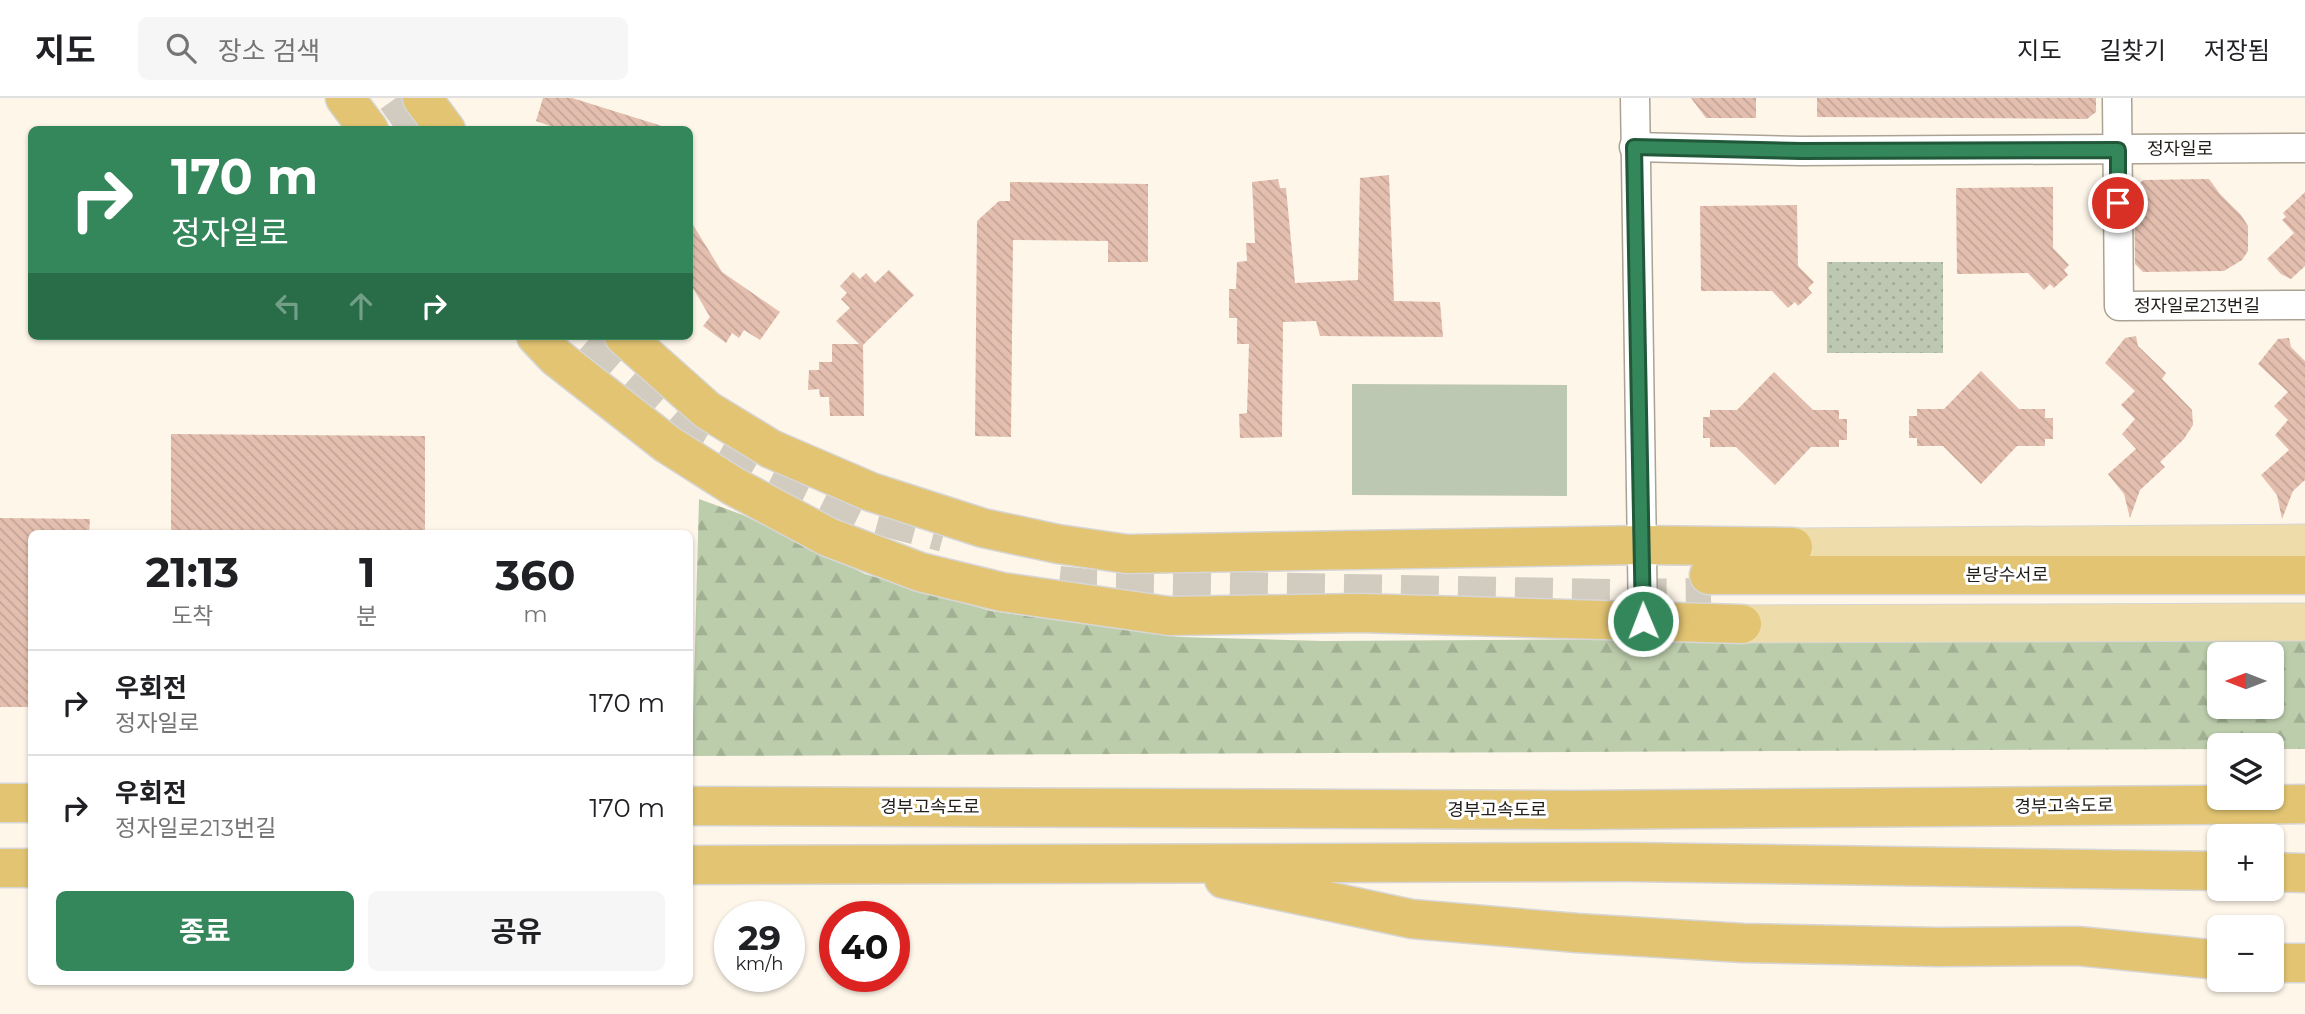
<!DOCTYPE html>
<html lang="ko">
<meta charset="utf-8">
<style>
:root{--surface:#fff;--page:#f6f6f6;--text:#202124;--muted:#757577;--line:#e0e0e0;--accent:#33875a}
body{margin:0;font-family:Montserrat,"Noto Sans KR",sans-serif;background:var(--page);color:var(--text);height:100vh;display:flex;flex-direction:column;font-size:26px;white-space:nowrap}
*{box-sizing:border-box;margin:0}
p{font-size:23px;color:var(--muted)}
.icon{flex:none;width:38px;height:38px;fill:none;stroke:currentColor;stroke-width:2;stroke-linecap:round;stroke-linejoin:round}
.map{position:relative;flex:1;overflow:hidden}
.panel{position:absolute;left:28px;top:432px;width:665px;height:455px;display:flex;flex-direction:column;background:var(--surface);border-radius:10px;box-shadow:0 2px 5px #0004}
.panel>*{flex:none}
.guide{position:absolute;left:28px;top:28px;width:665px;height:214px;border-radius:10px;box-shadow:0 2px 5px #0004;background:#33875a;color:#fff;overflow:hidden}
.needle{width:46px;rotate:270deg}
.fabs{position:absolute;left:2207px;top:544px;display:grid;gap:14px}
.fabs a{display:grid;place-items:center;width:77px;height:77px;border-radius:10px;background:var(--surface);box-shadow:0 2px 5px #0004;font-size:35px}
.speed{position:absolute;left:714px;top:803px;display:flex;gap:14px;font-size:35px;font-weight:700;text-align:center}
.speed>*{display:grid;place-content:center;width:91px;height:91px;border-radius:50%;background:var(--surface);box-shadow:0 2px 5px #0004;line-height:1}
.speed small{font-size:18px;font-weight:400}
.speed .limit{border:10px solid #d22;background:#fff;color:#111}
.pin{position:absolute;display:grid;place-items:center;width:60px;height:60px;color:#fff;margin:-30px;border:4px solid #fff;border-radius:50%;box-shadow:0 2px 7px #0007}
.me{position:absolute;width:77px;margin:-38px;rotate:359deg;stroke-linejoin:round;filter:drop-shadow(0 0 5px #0008)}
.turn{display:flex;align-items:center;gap:24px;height:147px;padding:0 28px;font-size:32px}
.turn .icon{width:91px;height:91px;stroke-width:2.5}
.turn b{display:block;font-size:49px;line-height:60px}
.lanes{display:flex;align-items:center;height:66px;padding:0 28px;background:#0003;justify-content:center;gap:35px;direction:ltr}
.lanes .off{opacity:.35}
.eta{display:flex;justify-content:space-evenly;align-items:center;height:119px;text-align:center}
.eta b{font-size:42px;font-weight:700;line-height:49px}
.action{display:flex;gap:14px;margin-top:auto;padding:14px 28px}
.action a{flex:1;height:80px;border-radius:10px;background:var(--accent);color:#fff;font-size:28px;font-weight:700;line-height:80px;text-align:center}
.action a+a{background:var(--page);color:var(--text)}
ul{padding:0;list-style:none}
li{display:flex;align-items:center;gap:21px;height:105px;padding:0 28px;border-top:2px solid var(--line)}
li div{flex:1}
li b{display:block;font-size:26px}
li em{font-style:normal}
header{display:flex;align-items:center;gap:42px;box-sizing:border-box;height:98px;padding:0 35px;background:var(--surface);border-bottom:2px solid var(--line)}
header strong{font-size:33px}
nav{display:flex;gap:38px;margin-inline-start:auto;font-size:24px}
.search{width:490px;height:63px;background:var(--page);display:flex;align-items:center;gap:18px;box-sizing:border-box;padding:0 24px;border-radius:10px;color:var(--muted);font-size:26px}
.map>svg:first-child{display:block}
.grass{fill:url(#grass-dots)}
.forest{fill:url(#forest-firs);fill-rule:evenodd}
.garden{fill:#bdc8b2}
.building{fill:url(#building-back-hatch)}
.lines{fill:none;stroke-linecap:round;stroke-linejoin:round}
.highway-tunnel{stroke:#d2cbbf;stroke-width:38;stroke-dasharray:38 19;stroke-linecap:butt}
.minor-casing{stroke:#aba293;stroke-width:31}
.major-casing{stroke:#d7d6d6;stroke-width:39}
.highway-casing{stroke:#d7d6d6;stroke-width:41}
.minor{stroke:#fff;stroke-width:28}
.major{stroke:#eedcaa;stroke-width:37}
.highway{stroke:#e2c472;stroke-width:38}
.route-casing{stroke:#21583a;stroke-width:18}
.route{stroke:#33875a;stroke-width:12}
.labels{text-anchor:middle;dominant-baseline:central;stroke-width:6;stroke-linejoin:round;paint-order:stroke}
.street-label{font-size:18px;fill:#221e19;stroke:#fff}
</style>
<header>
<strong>지도</strong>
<div class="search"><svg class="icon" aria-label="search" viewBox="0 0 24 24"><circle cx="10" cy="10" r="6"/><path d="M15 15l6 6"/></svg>장소 검색</div>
<nav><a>지도</a><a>길찾기</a><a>저장됨</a></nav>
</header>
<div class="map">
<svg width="2305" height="916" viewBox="0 0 2305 916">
<defs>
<pattern id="grass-dots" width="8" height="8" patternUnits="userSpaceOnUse" patternTransform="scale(1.75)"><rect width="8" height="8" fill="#bdc8b2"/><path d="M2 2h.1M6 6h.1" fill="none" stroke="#a2ab98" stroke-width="1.8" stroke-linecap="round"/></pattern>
<pattern id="forest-firs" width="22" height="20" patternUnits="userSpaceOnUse" patternTransform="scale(1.75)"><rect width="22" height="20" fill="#bccdac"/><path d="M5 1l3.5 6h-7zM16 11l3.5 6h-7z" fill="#a1b093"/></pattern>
<pattern id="building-back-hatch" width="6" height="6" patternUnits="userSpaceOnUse" patternTransform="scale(1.75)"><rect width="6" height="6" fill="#e4bfaf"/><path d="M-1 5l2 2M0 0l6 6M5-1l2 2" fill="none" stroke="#c3a496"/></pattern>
</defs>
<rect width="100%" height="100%" fill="#fef6e9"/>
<!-- grass -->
<rect class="grass" x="1827" y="164" width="116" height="91"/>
<!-- forest -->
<path class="forest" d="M699,401L743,417L865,476L991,513L1179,539L1323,543L2305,537V651H2272V648H2219V651L692,658ZM2219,556H2272V609H2219Z"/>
<!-- garden -->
<polygon class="garden" points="1352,286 1567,287 1567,398 1352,397"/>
<!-- building -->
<g class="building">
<polygon points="543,0 572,0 662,28 661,32 562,32 536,23"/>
<polygon points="1691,0 1756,0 1756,20 1706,20"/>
<polygon points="1817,0 2096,0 2096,14 2087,21 1817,19"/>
<polygon points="1389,77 1394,203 1440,204 1443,239 1320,238 1316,223 1283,224 1282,339 1240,340 1239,316 1247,315 1249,246 1237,246 1237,220 1229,220 1229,191 1236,191 1237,164 1247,163 1246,145 1255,145 1252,84 1278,81 1280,90 1286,90 1295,185 1358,182 1360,80"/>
<polygon points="2209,81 2220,96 2241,117 2248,128 2248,153 2242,162 2224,173 2143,174 2135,166 2134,91 2143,82"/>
<polygon points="1010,84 1148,86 1148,164 1108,164 1108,143 1013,142 1011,339 975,338 977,123 999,103 1010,103"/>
<polygon points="2053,89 2053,150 2069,167 2064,172 2068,177 2054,190 2050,186 2044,192 2028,175 1957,176 1956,90"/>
<polygon points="2305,94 2305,168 2291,181 2281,176 2267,161 2294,135 2282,122 2286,119 2283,115"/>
<polygon points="1797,107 1798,168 1814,184 1808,190 1812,195 1798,208 1795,204 1788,210 1772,193 1701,193 1700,108"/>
<polygon points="690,122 722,174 780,214 760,242 744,232 739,240 732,235 726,245 703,228 710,219 690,185"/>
<polygon points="889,172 914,197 863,247 864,318 830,318 829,299 820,299 819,291 808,292 809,272 819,272 819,264 832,264 832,246 859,246 836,223 850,210 841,201 847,195 840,188 853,174 860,181 866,175 875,185"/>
<polygon points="2136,238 2138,248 2166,275 2162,281 2192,312 2193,327 2184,341 2160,364 2165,369 2140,392 2130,420 2124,396 2108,376 2136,351 2122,336 2135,321 2121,307 2135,293 2105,265 2125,240"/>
<polygon points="2289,240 2291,249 2305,263 2305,382 2293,393 2282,421 2277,397 2261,377 2289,352 2275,337 2288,322 2274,308 2288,294 2258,266 2278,241"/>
<polygon points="1981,273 2019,311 2045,311 2045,320 2053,320 2053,341 2045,341 2045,348 2017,348 1981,386 1943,348 1917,348 1917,340 1909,340 1909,318 1917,318 1917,311 1944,311"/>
<polygon points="1774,274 1813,312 1839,312 1839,321 1847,321 1847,342 1839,342 1839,349 1811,349 1775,387 1736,349 1710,349 1710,340 1703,340 1703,319 1710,319 1710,312 1737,312"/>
<polygon points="171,336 425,338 425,436 171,436"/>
<polygon points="0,420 90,421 89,436 32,436 32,609 0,609"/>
</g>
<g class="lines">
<!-- highway-tunnel -->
<g class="highway-tunnel">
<polyline points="396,0 419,32"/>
<polyline points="592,238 685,320 760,363 861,413 944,435"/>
<polyline points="1059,487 1088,490 1613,500 1711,499"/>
</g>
<!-- minor casing -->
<g class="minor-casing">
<g id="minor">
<polyline points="1635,0 1643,523"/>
<polyline points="2117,0 2119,208 2305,207"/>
<polyline points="1634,49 1801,53 2305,50"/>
</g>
</g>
<!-- major casing -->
<g class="major-casing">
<g id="major">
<polyline points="1793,449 2305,445"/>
<polyline points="1742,526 2305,524"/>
</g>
</g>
<!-- highway casing -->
<g class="highway-casing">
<g id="highway">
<polyline points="345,0 369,32"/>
<polyline points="422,0 446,32"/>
<polyline points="536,238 556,259 667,346 733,388 828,439 920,474 1002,494 1169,518 1359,515 1742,526"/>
<polyline points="624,238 707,312 771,351 871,394 983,430 1058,446 1127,456 1642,447 1793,449"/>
<polyline points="1709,477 2305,477"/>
<polyline points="0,705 32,705"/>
<polyline points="690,708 1577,712 2305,706"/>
<polyline points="690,767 1629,764 2219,773"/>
<polyline points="0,770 32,770"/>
<polyline points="2272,774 2305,775"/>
<polyline points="1224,781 1412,821 1577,835 1743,845 1937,849 2078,848 2219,862"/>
<polyline points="2272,865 2305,865"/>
</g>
</g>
<!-- minor -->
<use href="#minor" class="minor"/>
<!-- major -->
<use href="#major" class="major"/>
<!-- highway -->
<use href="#highway" class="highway"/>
</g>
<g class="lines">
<!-- route casing -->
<g class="route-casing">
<polyline id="route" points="1643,523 1634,49 1801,53 2118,52 2118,105"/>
</g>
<!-- route -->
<use href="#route" class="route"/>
</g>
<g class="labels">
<!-- street labels -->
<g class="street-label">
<text x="2180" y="51">정자일로</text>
<text x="2197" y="208">정자일로213번길</text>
<text x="2007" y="477">분당수서로</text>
<text transform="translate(2064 708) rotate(-1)">경부고속도로</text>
<text x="930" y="709">경부고속도로</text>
<text x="1497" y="712">경부고속도로</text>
</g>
</g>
</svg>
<div class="fabs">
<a><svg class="needle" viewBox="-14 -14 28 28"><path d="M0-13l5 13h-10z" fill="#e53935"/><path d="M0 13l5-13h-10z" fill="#757577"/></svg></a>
<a><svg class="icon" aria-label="layers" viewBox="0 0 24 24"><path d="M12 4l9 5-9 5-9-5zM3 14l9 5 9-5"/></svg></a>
<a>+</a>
<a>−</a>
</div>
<div class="speed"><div>29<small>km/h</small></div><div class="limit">40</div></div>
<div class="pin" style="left:2118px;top:105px;background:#d93025"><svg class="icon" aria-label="arrive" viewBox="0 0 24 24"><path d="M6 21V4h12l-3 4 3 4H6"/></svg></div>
<svg class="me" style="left:1643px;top:523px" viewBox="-20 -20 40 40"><circle r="17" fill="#33875a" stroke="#fff" stroke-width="3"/><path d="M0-11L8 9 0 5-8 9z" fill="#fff"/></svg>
<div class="guide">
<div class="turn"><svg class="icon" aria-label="right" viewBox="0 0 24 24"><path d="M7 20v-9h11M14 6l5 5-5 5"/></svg><div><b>170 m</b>정자일로</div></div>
<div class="lanes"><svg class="icon off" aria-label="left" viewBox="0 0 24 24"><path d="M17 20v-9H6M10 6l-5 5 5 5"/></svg><svg class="icon off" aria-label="ahead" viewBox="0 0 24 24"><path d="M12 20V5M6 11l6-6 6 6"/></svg><svg class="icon" aria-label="right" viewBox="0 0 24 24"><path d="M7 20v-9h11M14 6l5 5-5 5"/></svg></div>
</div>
<section class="panel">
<div class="eta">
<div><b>21:13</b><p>도착</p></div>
<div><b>1</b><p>분</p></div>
<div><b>360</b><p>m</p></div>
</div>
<ul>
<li><svg class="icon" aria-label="right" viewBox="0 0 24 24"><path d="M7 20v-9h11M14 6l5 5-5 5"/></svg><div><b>우회전</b><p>정자일로</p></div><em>170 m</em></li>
<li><svg class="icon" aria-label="right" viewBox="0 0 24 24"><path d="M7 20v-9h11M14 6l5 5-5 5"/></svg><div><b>우회전</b><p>정자일로213번길</p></div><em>170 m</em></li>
</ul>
<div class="action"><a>종료</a><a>공유</a></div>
</section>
</div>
